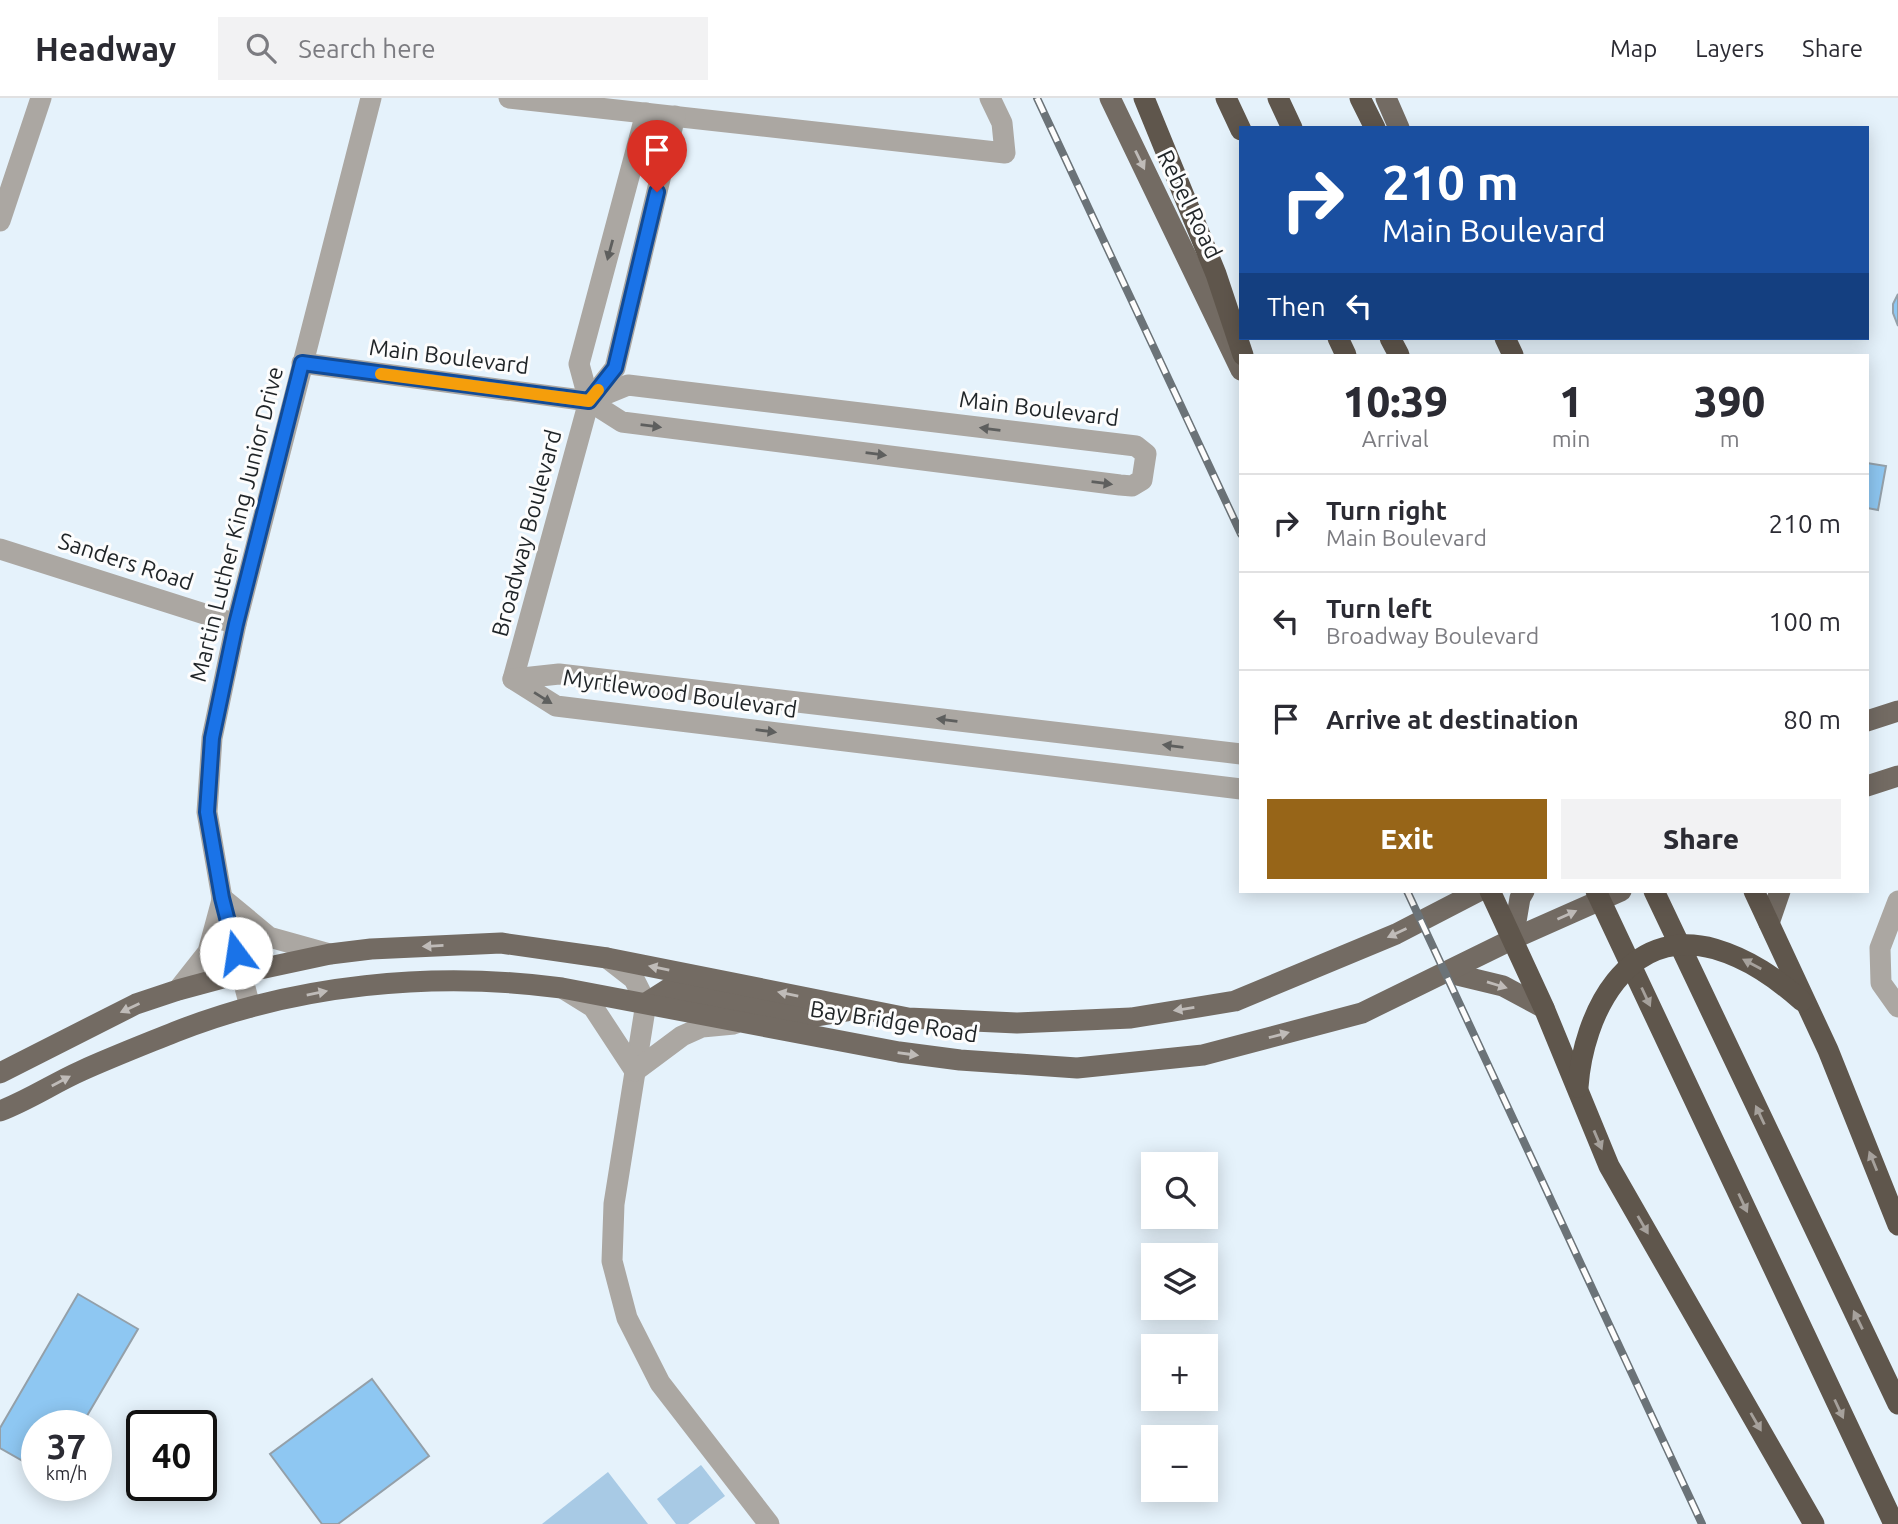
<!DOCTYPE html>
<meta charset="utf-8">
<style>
:root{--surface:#fff;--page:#f2f2f3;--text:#2b2b33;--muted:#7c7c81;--line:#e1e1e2;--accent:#976518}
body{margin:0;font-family:Ubuntu,sans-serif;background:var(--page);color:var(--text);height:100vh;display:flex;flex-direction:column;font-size:26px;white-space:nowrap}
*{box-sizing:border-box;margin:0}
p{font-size:23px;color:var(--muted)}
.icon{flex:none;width:38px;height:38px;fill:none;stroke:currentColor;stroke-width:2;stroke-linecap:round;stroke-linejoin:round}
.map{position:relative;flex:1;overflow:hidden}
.sheet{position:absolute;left:1239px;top:256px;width:630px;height:539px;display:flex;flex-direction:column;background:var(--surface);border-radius:0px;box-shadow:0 4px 18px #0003}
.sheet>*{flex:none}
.banner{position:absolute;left:1239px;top:28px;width:630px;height:214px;border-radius:0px;box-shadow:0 4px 18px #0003;background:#1a4fa0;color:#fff;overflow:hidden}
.tools{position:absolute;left:1141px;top:1054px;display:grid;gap:14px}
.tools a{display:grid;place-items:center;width:77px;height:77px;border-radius:0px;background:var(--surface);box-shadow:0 4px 18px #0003;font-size:35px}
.speed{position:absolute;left:21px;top:1312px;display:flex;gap:14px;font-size:35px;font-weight:700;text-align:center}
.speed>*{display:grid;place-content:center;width:91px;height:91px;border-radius:50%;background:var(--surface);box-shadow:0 4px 18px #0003;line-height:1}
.speed small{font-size:18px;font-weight:400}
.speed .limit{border:4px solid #111;border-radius:10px;background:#fff;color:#111}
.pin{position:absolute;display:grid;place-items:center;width:60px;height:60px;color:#fff;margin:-72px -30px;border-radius:50% 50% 50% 0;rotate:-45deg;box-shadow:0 0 7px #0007}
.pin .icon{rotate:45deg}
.me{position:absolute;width:77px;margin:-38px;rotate:346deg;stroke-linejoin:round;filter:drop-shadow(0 0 5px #0008)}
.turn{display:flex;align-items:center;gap:24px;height:147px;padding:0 28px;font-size:32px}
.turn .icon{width:91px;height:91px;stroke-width:2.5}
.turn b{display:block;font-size:49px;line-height:60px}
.then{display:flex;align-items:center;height:66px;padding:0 28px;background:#0003;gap:14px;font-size:26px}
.eta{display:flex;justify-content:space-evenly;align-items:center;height:119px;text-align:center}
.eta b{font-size:42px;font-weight:800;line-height:49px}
.action{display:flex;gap:14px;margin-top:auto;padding:14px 28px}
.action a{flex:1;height:80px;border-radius:0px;background:var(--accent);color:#fff;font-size:28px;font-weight:800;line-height:80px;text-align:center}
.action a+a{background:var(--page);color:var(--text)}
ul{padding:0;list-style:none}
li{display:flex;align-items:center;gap:21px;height:98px;padding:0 28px;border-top:2px solid var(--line)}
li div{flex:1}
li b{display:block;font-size:26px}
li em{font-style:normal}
header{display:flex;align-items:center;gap:42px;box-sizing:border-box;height:98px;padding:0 35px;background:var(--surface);border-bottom:2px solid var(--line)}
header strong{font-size:33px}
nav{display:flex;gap:38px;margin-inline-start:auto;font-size:24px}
.search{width:490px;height:63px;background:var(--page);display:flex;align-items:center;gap:18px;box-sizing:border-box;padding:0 24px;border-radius:0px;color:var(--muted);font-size:26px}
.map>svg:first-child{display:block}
.green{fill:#a8cae5}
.building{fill:#8ec7f2;stroke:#94a0a9;stroke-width:2}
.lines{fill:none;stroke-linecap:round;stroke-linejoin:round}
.minor{stroke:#aba7a2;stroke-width:21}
.major{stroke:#736b63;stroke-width:21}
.highway{stroke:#5f564c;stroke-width:21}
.rail-casing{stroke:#6b7378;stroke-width:8}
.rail{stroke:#fdfdfd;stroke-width:5;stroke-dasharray:16;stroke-linecap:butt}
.oneway{fill:#bfbbb8}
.oneway2{fill:#5e5f5e}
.oneway3{fill:#a6a19c}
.route-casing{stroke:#114b97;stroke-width:18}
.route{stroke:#1a73e8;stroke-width:12}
.slow{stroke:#f59e0b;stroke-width:12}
.labels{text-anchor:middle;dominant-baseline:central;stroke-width:6;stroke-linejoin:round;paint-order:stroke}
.street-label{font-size:23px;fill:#1f2427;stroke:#fdfdfd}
</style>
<header>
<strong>Headway</strong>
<div class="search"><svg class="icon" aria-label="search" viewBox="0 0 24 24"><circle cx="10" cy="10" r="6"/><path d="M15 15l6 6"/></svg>Search here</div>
<nav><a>Map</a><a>Layers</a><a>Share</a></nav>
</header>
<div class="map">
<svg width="1898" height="1426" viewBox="0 0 1898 1426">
<rect width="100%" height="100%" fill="#e5f2fb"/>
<!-- green -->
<g class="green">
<polygon points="701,1367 725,1398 688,1426 676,1426 657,1401"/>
<polygon points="608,1374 648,1426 542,1426"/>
</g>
<!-- building -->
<g class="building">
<polygon points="1898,196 1898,228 1893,215 1893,206"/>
<polygon points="1867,365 1886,368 1878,412 1867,410"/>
<polygon points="78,1196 138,1231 81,1328 37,1328 37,1371 0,1350 0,1330"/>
<polygon points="372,1281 429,1358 338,1426 322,1426 270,1356"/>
</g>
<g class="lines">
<!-- minor -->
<g class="minor">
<polyline points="509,0 1005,55 1002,25 990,0"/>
<polyline points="0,123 41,0"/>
<polyline points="302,265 589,303 622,324 1120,387 1132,388 1142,382 1146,356 1136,348 628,287 589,303"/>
<polyline points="589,303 579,266 646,15"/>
<polyline points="0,451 236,526"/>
<polyline points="513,581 589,303 615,270 675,18"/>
<polyline points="1241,656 559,576 513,581 556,608 1241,691"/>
<polyline points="222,800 269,839 330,856"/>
<polyline points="1898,803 1880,850 1881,885 1898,909"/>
<polyline points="607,860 634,881 646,905 614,1106 612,1163 627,1220 660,1285 769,1426"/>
<polyline points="564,891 593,909 635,973 682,938 702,929 734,926"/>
<polyline points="178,892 208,854 222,802"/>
<polyline points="250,909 222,800 207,714 212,640 236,526 371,0"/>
</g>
<!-- major -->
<g class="major">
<polyline points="1110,0 1241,272"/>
<polyline points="1386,0 1399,30"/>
<polyline points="1867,623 1898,613"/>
<polyline points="1867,688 1898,678"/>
<polyline points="1769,825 1780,793"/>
<polyline points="1513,841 1520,800 1524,793"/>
<polyline points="1445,874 1503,888 1544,910"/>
<polyline points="646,905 668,891 732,905 817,918 847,913"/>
<polyline points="0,975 136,906 178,892 241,875 330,856 371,851 501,845 607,860 908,920 1017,925 1131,920 1235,903 1396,836 1479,793"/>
<path d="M0,1013C29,1002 54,985 81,973C112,959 143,947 175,934C296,886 433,873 562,890L899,954L960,962L1077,970L1203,957L1362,915L1513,841L1621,793"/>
</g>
<!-- highway -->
<g class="highway">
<polyline points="1144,0 1216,176 1243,257"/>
<polyline points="1226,0 1241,32"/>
<polyline points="1278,0 1292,30"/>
<polyline points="1360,0 1375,30"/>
<polyline points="1338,240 1346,257"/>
<polyline points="1390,240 1399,257"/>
<polyline points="1505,240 1513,257"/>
<polyline points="1490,793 1544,910 1609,1068 1814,1426"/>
<polyline points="1596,793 1894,1426"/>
<polyline points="1654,793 1898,1306"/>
<polyline points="1754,793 1828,952 1898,1127"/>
<path d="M1578,989C1583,917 1627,826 1715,851C1749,861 1776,880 1802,903"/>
</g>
<!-- rail casing -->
<g class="rail-casing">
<g id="rail">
<polyline points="1037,0 1241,436"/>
<polyline points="1407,793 1702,1426"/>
</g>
</g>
<!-- rail -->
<use href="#rail" class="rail"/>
</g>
<!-- one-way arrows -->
<defs><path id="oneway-solid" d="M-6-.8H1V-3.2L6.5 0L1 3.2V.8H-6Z" transform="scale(1.75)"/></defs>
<g class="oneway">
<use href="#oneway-solid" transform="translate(1140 62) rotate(64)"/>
<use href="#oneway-solid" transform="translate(1567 817) rotate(-24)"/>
<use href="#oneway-solid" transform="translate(1397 835) rotate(155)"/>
<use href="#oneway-solid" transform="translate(433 848) rotate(177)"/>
<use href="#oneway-solid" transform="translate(659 870) rotate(-169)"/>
<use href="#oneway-solid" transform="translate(1497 887) rotate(17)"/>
<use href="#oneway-solid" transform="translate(317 895) rotate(-11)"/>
<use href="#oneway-solid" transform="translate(788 896) rotate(-168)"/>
<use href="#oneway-solid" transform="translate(130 910) rotate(155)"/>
<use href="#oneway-solid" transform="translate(1184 911) rotate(171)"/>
<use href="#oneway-solid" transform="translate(1279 937) rotate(-15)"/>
<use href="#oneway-solid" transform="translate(908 956) rotate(8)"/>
<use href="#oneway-solid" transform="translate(61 983) rotate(-28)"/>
</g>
<g class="oneway2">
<use href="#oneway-solid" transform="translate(610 152) rotate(105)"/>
<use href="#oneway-solid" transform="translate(651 328) rotate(7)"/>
<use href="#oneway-solid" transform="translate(990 331) rotate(-173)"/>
<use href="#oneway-solid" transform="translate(876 356) rotate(7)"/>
<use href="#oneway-solid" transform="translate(1102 385) rotate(7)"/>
<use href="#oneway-solid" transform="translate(543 600) rotate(32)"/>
<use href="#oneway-solid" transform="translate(947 622) rotate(-173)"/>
<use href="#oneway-solid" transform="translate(766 633) rotate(7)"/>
<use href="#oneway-solid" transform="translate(1173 648) rotate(-173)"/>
</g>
<g class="oneway3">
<use href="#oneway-solid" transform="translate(1752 866) rotate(-152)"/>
<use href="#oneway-solid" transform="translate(1646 899) rotate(65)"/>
<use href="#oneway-solid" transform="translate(1760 1017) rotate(-115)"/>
<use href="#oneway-solid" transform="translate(1598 1042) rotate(67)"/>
<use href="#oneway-solid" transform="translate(1873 1063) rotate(-112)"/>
<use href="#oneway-solid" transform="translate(1743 1105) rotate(65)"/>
<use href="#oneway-solid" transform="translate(1643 1127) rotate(60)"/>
<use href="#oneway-solid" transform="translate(1858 1222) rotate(-116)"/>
<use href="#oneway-solid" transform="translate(1839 1311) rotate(65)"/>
<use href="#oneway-solid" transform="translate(1756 1324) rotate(60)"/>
</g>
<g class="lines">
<!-- route casing -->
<g class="route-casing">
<polyline id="route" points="236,855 222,800 207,714 212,640 236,526 302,265 589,303 615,270 657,94"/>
</g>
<!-- route -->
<use href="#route" class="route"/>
<!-- slow -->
<polyline class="slow" points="381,276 589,303 598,292"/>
</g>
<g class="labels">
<!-- street labels -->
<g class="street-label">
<text transform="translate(1190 106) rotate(64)">Rebel Road</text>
<text transform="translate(449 258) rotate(7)">Main Boulevard</text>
<text transform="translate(1039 310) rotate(7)">Main Boulevard</text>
<text transform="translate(236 426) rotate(-76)">Martin Luther King Junior Drive</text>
<text transform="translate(526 435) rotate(-75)">Broadway Boulevard</text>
<text transform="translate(126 463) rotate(18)">Sanders Road</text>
<text transform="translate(680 595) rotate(8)">Myrtlewood Boulevard</text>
<text transform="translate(894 923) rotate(9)">Bay Bridge Road</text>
</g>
</g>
</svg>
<div class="tools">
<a><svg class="icon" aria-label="search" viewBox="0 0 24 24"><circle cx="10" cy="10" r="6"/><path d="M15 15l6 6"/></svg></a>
<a><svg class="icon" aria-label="layers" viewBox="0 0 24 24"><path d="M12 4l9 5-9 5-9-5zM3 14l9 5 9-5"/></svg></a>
<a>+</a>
<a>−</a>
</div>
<div class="speed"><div>37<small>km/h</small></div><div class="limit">40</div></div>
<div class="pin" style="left:657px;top:94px;background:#d93025"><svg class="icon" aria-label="arrive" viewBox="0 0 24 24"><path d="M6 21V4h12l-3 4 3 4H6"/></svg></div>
<svg class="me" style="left:236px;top:855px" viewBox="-20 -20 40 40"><circle r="19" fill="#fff"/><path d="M0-13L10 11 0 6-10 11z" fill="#1a73e8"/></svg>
<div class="banner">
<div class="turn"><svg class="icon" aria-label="right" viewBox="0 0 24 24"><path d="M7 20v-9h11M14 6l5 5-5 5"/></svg><div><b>210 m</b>Main Boulevard</div></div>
<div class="then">Then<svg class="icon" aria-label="left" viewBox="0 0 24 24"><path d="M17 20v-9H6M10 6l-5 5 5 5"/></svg></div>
</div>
<section class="sheet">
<div class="eta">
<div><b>10:39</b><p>Arrival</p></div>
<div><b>1</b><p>min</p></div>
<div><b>390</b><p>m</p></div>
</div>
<ul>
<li><svg class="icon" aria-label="right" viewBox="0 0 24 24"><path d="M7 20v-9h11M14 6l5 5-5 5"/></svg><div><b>Turn right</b><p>Main Boulevard</p></div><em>210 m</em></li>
<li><svg class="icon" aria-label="left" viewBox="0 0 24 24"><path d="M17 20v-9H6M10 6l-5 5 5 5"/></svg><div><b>Turn left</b><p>Broadway Boulevard</p></div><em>100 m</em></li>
<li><svg class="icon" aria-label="arrive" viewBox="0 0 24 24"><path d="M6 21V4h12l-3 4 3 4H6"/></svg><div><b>Arrive at destination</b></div><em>80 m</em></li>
</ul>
<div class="action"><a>Exit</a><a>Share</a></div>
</section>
</div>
